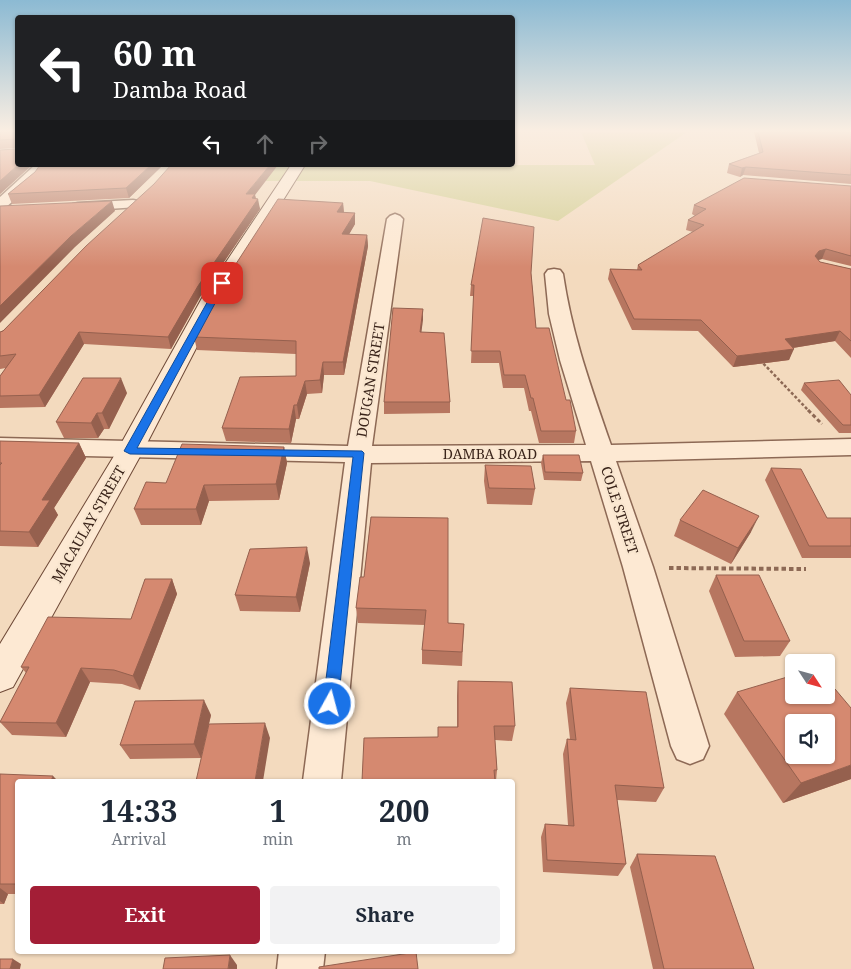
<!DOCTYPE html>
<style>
:root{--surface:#fff;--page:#f2f2f3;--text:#1f2937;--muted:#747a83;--accent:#a31e36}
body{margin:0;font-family:"Noto Serif",serif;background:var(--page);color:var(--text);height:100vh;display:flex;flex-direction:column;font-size:19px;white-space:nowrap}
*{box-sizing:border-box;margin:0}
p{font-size:16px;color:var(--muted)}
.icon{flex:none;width:28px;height:28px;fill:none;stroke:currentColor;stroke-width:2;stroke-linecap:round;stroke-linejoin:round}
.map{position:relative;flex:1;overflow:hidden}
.panel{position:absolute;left:15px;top:779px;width:500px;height:175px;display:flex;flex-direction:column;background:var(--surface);border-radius:5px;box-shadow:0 1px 4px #0004}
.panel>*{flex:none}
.banner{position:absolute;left:15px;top:15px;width:500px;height:152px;border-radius:5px;box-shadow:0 1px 4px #0004;background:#202124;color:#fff;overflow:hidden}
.needle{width:32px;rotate:126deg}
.controls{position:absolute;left:785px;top:654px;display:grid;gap:10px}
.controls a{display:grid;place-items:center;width:50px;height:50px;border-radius:5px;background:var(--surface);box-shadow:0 1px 4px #0004;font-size:25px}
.pin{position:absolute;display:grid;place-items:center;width:42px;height:42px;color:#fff;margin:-21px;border-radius:10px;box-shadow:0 2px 8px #0006}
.me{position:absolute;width:55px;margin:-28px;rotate:7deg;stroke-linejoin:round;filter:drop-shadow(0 0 4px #0008)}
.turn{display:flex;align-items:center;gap:18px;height:105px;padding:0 15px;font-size:22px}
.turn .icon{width:65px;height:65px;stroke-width:2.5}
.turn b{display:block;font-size:35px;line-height:42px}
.lanes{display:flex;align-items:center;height:48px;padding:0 15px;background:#0003;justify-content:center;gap:25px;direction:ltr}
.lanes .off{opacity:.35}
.eta{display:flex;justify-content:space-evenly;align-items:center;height:85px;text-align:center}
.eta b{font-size:30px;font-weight:700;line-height:35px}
.button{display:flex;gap:10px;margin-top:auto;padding:10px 15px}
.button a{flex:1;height:58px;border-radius:5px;background:var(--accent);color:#fff;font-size:20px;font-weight:700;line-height:58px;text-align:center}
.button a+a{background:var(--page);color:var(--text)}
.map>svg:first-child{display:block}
.green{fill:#d2ce91}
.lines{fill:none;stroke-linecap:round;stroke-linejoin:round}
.street-casing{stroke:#8d6955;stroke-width:3}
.secondary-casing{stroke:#6f4a38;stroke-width:2}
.path-far2{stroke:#8d6955;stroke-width:2.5;stroke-dasharray:3 2;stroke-linecap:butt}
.path-far1{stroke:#8d6955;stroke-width:3;stroke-dasharray:4 2.5;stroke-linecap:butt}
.path{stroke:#8d6955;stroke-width:4;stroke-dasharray:4.5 3;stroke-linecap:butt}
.street{fill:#fde9d3;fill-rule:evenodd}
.secondary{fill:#fde9d3;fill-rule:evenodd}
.wall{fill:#b77660}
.shaded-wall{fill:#95604e}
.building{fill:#d58970;stroke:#95604e;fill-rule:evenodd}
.route{fill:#1a73e8;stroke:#114b97}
.labels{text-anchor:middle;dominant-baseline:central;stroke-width:4.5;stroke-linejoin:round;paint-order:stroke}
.street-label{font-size:14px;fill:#3b251b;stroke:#f9e6cf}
</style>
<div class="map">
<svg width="851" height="969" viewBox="0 0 851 969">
<rect width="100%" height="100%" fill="#f3dabe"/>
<!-- green -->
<polygon class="green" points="581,132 687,132 558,221 370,181 254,181 265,165 595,165"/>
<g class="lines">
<!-- street casing -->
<g class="street-casing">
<g id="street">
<polygon points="35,165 48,165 37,180 5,208 0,209 0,197"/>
<polygon points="133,200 138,201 140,204 138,207 78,211 73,210 71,207 73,204 78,203"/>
<path d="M395,214L400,216L403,219L372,446L586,445L560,360L549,314L545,274L548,270L554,269L560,270L563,274C572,335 591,387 611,445L851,439V455L616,461L653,567L709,746L703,759L690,764L677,759L671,746L623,567L591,461L371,463L341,781H303L345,462L0,454V438L348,446L387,219L390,216Z"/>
<polygon points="279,951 325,951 323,969 277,969"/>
</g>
</g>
<!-- secondary casing -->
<g class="secondary-casing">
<polygon id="secondary" points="291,165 305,165 222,298 143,451 13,687 0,692 0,644 117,451 202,298"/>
</g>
<!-- path-far2 -->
<polyline class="path-far2" points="760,360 809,411"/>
<!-- path-far1 -->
<polyline class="path-far1" points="808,410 822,424"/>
<!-- path -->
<polyline class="path" points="669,568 806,569"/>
<!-- street -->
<use href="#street" class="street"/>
<!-- secondary -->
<use href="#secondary" class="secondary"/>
</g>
<!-- wall -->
<g class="wall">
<polygon points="0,132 18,132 18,165 32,165 0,194 0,150 16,149 16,148 0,149"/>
<polygon points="754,132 851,132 851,184 743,175 740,177 727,173 729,164 759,153"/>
<polygon points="40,165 163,165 129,198 12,204 8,194 35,172"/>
<polygon points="851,186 851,266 822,259 818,260 820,262 851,269 851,358 835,341 793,348 789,360 733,367 698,331 632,330 608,279 610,269 637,270 638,265 693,232 686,230 688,220 695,216 692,214 694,205"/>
<polygon points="255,195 260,209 200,297 171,349 84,344 45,407 0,408 0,376 6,368 0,369 0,332"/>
<polygon points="343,203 344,213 355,213 355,224 349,234 367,235 368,246 344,375 324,375 322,393 307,394 299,419 296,419 291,443 226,441 222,428 296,376 296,354 197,350 194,337"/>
<polygon points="531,273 536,328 566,400 576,431 574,443 539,443 531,411 529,411 524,388 503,388 499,363 471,363 474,296 470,296 471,285"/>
<polygon points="423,309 421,332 450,402 450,413 384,414 384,402"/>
<polygon points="804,383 851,395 851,433 839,433 801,390"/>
<polygon points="127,393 109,429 104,429 98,438 64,438 56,422"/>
<polygon points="0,441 79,443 86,458 54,508 58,515 38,547 0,546"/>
<polygon points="284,447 287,463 279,500 209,501 201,525 141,525 134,509 166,483"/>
<polygon points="543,455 583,473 581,481 544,480 541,463"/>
<polygon points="485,465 535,489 532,505 487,504 484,481"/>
<polygon points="771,468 827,518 851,518 851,558 802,558 765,480"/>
<polygon points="371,517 448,623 464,624 462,666 422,664 422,650 425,625 358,623 356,608 364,577"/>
<polygon points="680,520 751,532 731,564 674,536"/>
<polygon points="310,563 300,612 240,611 235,595"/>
<polygon points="716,575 790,641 780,656 735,657 709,591"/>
<polygon points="172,579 177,594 140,690 122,684 90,682 66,737 12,735 0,722 26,673 21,667 131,619"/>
<polygon points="458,681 515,726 512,741 495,740 497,770 496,781 362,781 457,727 457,696"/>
<polygon points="570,688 664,788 656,802 617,800 626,864 618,876 543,872 541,837 545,824 568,825 563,754 567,739 570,739 566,703"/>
<polygon points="737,692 851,779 783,803 724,714"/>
<polygon points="211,715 201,758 130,759 120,745"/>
<polygon points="0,774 18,781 18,894 8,894 4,904 0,904"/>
<polygon points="637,854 754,969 653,969 630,867"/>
</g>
<!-- shaded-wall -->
<g class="shaded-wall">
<polygon points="18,165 32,165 0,194 0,181"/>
<polygon points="151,165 163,165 129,198 126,188"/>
<polygon points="270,165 278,165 255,195 256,202 258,199 260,209 200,297 171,349 168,337 246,194"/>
<polygon points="746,167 743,175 740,177 742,168"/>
<polygon points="112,201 115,211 75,247 0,323 0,306 71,236"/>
<polygon points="343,203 344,214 337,212"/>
<polygon points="355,213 355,224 343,245 342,234"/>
<polygon points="367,235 368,246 344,375 343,362"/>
<polygon points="826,249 822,259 814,261 815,256 819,251"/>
<polygon points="423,309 423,320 420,343 420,332"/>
<polygon points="840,331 835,341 780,350 785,339"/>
<polygon points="79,332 84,344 45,407 39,395"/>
<polygon points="794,349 789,360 733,367 737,356"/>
<polygon points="323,362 324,375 322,393 320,380"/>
<polygon points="121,378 127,393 109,429 102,413"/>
<polygon points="305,381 307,394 299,419 297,405"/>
<polygon points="294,405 296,419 291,443 289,429"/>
<polygon points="97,413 104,429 98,438 91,423"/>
<polygon points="79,443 86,458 54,508 58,515 38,547 29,532 42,500"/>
<polygon points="284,447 287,463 279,500 276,484"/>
<polygon points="204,485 209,501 201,525 196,509"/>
<polygon points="759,516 751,532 731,564 738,548"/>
<polygon points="307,547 310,563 300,612 296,597"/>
<polygon points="172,579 177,594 140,690 133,676"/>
<polygon points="81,668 90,682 66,737 56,723"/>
<polygon points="204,700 211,715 201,758 194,744"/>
<polygon points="265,723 270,738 263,781 255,781"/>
<polygon points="851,765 851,779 783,803 801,783"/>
<polygon points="53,776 58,781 51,781"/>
<polygon points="0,888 8,894 4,904 0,901"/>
<polygon points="230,955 237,965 237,969 228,969"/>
<polygon points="13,959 21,964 20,969 10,969"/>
</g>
<!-- building -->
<g class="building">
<polygon points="0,132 18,132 18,165 0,181 0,150 16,149 16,139 0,140"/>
<polygon points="758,132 851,132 851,175 746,167 742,168 729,164 763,152"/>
<polygon points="40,165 151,165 126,188 8,194 35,172"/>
<polygon points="171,165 270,165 246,194 255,194 252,198 258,199 198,286 168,337 79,332 39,395 0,396 0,376 16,354 0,356 0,332 3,331 86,246 154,184"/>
<polygon points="744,178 851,186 851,256 826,249 819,251 815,256 820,262 851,269 851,341 840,331 785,339 794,349 737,356 701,320 634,319 610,269 642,270 638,265 704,225 688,220 706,209 694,205"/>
<polygon points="278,199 343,203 337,212 355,213 342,234 367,235 343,362 323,362 320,380 305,381 297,405 294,405 289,429 222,428 240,377 296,376 296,341 194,337 221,287"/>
<polygon points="112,201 71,236 0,306 0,206"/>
<polygon points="483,218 534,227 531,273 536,328 549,328 566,400 570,400 576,431 541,431 533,398 531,398 525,375 504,375 500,351 471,351 474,285 471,285"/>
<polygon points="393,308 423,309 420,332 444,333 450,402 384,402"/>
<polygon points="83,378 121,378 102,413 97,413 91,423 56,422"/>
<polygon points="839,380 851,395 851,425 843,425 804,383"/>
<polygon points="0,441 79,443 42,500 50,500 29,532 0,531 0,465 2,463 0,463"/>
<polygon points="182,444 284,447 276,484 204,485 196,509 134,509 146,482 166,483"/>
<polygon points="543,455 579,455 583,473 545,472"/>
<polygon points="485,465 531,466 535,489 489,488"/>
<polygon points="771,468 801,469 827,518 851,518 851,546 809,546"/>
<polygon points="703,490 759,516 738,548 680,520"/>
<polygon points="371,517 448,518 448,623 464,624 462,652 422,650 426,610 356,608 360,577 364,577"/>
<polygon points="307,547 296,597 235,595 250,549"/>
<polygon points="716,575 759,575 790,641 744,641"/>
<polygon points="145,579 172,579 133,676 114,670 81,668 56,723 0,722 29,667 21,667 48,617 131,619"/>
<path d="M794,675V695H826V692L835,689L851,708V765L801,783L737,692ZM794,722H826V755H794Z"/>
<polygon points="458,681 512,682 515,726 494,726 497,770 494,770 495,781 362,781 364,738 438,737 438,727 458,727"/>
<polygon points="570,688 646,692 664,788 615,785 626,864 547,860 545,824 574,826 567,739 576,740"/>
<polygon points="204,700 194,744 120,745 135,701"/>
<polygon points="265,723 255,781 196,781 209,724"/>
<polygon points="0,774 53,776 51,781 18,781 18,884 0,884"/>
<polygon points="637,854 715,856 754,969 664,969"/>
<polygon points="416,952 418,969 319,969 319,967"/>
<polygon points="230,955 228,969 163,969 165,958"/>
<polygon points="0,959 13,959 10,969 0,969"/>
</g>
<!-- sky -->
<linearGradient id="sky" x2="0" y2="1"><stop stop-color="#8cbad3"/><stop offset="0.49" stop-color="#faeee2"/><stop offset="1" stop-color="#faeee2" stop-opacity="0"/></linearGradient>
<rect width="851" height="267" fill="url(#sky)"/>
<!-- route -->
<polygon class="route" points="222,280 226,283 137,448 362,451 364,453 338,704 336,709 330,711 325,709 323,704 353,457 130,454 124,451 218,283"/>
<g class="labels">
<!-- street labels -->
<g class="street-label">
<text transform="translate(370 380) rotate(-81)">DOUGAN STREET</text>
<text x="490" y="453">DAMBA ROAD</text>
<text transform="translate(620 510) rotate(72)">COLE STREET</text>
<text transform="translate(88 524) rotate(-60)">MACAULAY STREET</text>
</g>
</g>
</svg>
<div class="controls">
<a><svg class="needle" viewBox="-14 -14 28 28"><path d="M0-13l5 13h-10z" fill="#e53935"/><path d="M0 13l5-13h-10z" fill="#747a83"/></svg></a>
<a><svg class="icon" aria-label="sound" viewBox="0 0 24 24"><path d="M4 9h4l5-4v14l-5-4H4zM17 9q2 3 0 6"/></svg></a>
</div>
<div class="pin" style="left:222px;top:283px;background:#d93025"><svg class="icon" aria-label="arrive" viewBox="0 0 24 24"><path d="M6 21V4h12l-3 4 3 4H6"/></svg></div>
<svg class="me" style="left:330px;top:704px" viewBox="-20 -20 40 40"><circle r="17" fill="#1a73e8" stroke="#fff" stroke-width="3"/><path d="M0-11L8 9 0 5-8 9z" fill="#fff"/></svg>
<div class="banner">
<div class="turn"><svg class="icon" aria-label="left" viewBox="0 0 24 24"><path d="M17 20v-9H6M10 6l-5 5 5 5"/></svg><div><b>60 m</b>Damba Road</div></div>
<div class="lanes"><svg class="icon" aria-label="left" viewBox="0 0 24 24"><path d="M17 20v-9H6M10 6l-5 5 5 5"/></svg><svg class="icon off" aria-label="ahead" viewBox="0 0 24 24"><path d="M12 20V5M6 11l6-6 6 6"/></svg><svg class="icon off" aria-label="right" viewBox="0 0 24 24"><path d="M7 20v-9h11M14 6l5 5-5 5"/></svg></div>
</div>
<section class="panel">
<div class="eta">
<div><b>14:33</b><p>Arrival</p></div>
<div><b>1</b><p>min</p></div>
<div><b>200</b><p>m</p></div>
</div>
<div class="button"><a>Exit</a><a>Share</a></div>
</section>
</div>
